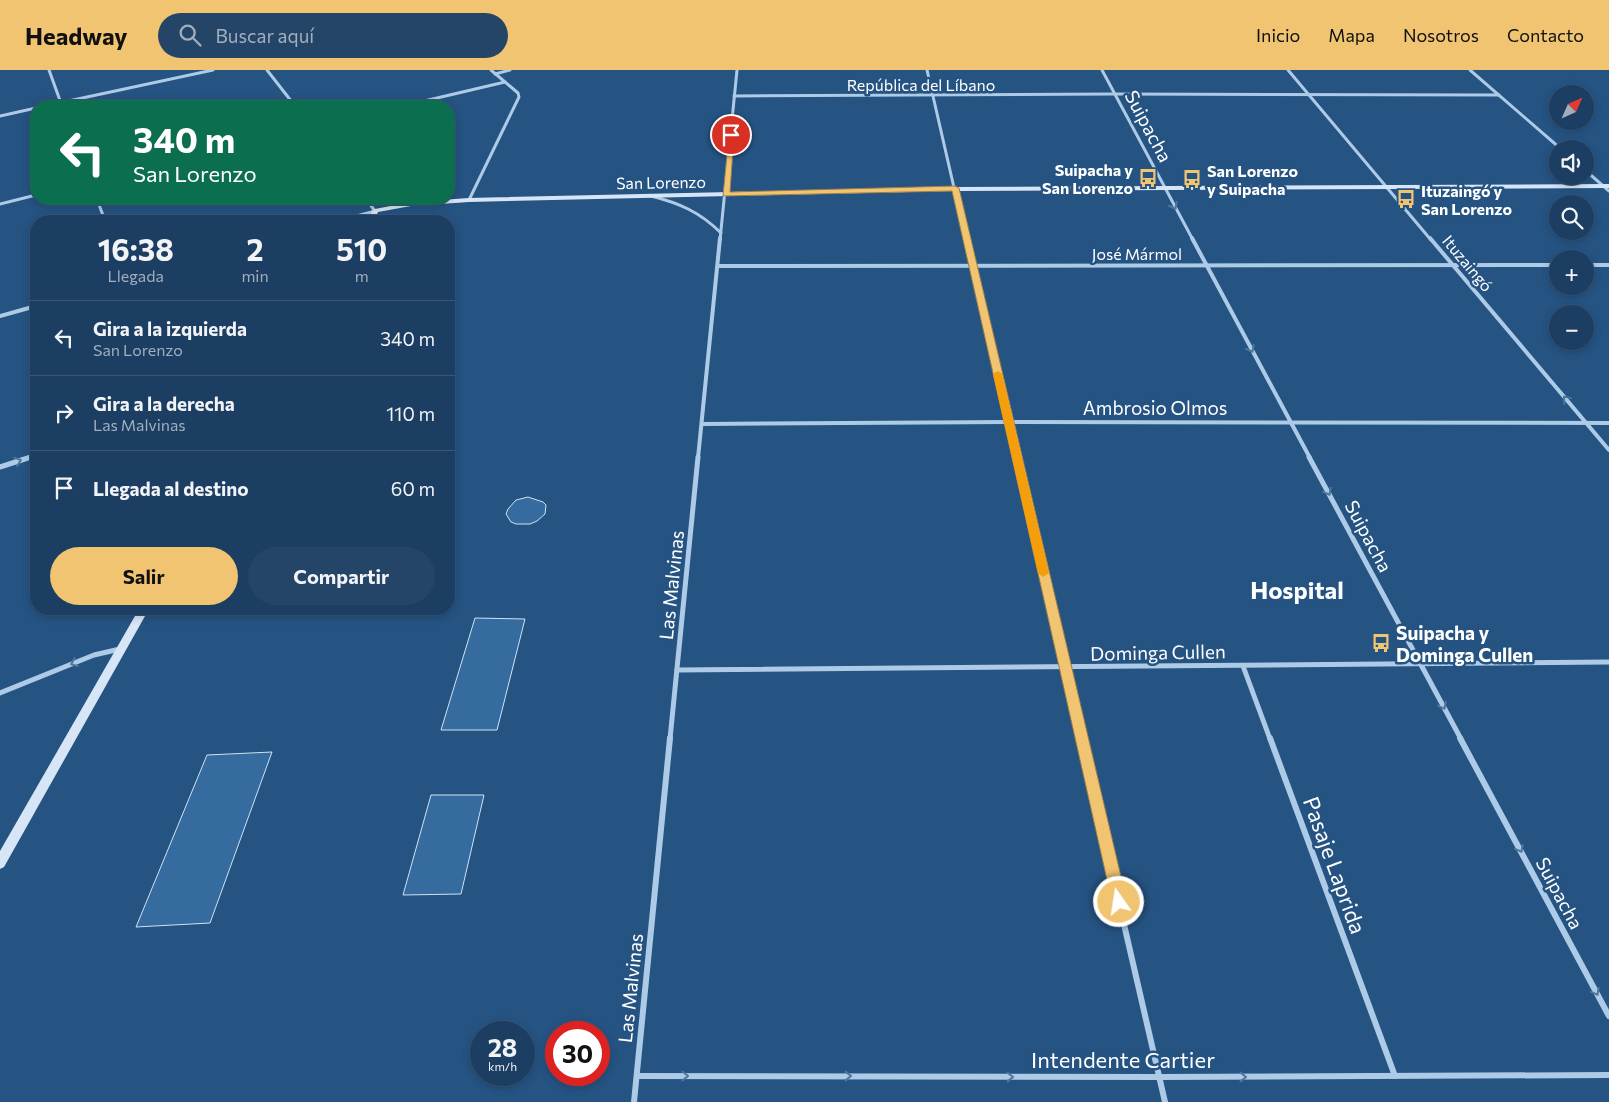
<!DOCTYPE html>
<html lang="es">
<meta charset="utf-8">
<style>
:root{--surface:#1c3e62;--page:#254568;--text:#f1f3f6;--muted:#a0aebe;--line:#3a5777;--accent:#f0c471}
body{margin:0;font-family:Commissioner,sans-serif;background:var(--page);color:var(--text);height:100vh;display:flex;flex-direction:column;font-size:19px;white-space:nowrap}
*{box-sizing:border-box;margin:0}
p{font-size:16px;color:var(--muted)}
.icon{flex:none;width:28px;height:28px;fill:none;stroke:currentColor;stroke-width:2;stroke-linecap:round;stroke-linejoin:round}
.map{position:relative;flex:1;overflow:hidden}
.sheet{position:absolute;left:30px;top:145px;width:425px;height:400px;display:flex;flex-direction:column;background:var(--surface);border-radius:20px;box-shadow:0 2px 8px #0003,0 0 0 1px var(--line)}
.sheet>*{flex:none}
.top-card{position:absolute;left:30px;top:30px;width:425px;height:105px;border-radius:20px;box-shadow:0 2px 8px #0003,0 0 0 1px var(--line);background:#0b6e4f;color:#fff;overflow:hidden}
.needle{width:32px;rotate:45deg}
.tools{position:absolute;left:1549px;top:15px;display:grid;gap:10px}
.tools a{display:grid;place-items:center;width:45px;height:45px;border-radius:50%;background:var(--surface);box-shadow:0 2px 8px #0003,0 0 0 1px var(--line);font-size:25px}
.speed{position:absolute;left:470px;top:951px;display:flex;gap:10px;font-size:25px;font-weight:700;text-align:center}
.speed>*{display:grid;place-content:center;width:65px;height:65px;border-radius:50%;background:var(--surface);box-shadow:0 2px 8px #0003,0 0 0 1px var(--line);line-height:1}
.speed small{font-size:12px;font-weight:400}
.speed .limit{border:8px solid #d22;background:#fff;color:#111}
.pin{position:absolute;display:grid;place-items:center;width:42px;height:42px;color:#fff;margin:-21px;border:2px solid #fff;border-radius:50%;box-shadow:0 1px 5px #0007}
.me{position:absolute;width:55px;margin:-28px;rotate:347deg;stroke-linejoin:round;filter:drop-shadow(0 0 4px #0008)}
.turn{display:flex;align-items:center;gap:18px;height:105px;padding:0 20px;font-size:22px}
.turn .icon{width:65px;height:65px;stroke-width:2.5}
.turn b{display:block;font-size:35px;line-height:42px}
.eta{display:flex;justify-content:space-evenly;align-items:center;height:85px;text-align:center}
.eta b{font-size:30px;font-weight:700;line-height:35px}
.button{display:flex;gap:10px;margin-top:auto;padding:10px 20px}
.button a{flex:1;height:58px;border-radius:30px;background:var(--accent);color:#111;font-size:20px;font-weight:700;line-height:58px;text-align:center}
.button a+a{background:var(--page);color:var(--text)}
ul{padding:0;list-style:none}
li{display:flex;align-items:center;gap:15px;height:75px;padding:0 20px;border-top:1px solid var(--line)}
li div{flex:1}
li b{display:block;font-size:19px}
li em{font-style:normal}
header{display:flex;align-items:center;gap:30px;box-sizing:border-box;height:70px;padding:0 25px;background:var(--accent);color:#111}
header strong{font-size:24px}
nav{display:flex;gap:28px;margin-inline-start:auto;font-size:18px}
.search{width:350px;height:45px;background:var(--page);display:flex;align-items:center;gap:12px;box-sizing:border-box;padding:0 18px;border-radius:28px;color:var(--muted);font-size:19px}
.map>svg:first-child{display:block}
.building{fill:#356b9e;stroke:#d0e3f5}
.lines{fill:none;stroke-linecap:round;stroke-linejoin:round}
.minor-far3{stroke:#adcbe7;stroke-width:3}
.minor-far2{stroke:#adcbe7;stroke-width:4}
.minor-far1{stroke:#adcbe7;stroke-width:5}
.minor{stroke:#adcbe7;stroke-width:6}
.secondary{fill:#d7e6f6;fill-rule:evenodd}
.oneway{stroke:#4e77a0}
.route{fill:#f0c471;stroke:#9c7f49}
.slow{fill:#f59e0b}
.labels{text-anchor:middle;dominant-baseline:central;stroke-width:5;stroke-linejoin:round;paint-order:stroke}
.far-street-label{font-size:16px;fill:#fff;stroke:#255382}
.far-poi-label{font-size:16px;font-weight:bold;fill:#fff;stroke:#255382;text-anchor:start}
.street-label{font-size:19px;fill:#fff;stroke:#255382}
.poi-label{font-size:19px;font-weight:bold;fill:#fff;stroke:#255382;text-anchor:start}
.near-street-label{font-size:22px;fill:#fff;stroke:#255382}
.district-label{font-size:24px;font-weight:bold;fill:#fff;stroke:#255382}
</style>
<header>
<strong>Headway</strong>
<div class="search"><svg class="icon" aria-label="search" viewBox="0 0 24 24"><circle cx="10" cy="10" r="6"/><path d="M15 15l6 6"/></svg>Buscar aquí</div>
<nav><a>Inicio</a><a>Mapa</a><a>Nosotros</a><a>Contacto</a></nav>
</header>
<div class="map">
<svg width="1609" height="1032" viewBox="0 0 1609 1032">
<rect width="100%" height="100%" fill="#255382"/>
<!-- building -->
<g class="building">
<polygon points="528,427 543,432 546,435 545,444 537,451 530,454 516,454 511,452 506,444 508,439 516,430"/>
<polygon points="475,548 525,549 497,660 441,660"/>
<polygon points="272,682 210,853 136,857 207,685"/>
<polygon points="431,725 484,725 461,824 403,825"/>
</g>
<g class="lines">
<!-- minor-far3 -->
<g class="minor-far3">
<polyline points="49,0 62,36"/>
<polyline points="267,0 295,36"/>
<polyline points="927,0 966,170"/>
<polyline points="1102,0 1193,170"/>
<polyline points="1288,0 1431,170"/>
<polyline points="1470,0 1561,79"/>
<polyline points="495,4 510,0"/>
<polyline points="734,26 1115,24 1499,25"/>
<polyline points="45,36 213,0"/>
<polyline points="403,36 505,12"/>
<polyline points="0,46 36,38"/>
<polyline points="1585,100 1609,121"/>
<path d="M651,126C679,133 700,142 721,163"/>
<polyline points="97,129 105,151"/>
<polyline points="469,130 519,27 518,23 491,0"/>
<polyline points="0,134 36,125"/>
<polyline points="338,151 375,141 366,129"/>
<polyline points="720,170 737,0"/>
</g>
<!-- minor-far2 -->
<g class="minor-far2">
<polyline points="966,168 1016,388"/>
<polyline points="1192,168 1310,388"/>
<polyline points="1430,168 1609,380"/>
<polyline points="1585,195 1609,195"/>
<polyline points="718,196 1558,195"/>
<polyline points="0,246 36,236"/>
<polyline points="702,354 1009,352 1609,353"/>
<polyline points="28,388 36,385"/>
<polyline points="698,388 720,168"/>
</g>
<!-- minor-far1 -->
<g class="minor-far1">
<polyline points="1016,387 1081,669"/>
<polyline points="1309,387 1461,669"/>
<polyline points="0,397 31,387"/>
<polyline points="1243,596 1270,669"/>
<polyline points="677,600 1609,592"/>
<polyline points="0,623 94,585 120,579"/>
<polyline points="670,669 698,387"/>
</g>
<!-- minor -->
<g class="minor">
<polyline points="1081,668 1165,1032"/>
<polyline points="1270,668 1395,1006"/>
<polyline points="1460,668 1609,946"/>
<polyline points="637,1006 1160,1007 1609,1005"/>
<polyline points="634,1032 670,668"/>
</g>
<!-- secondary -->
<g class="secondary">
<polygon points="1609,114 1609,118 955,121 469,132 411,136 378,142 374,151 368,151 372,141 375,139 411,132 469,128 955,117"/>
<polygon points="139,539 149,539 4,797 0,799 0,781"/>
</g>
</g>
<!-- one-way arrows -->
<defs><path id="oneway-chevron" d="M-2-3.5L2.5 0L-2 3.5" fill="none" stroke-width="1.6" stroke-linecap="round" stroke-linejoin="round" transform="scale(1.25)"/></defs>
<g class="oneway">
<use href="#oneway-chevron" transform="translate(1174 136) rotate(62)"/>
<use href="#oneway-chevron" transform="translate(1251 279) rotate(62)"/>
<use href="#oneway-chevron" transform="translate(1566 329) rotate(-130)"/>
<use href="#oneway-chevron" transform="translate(18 391) rotate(-19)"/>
<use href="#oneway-chevron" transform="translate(1328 422) rotate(62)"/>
<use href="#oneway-chevron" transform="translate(74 593) rotate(158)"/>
<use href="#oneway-chevron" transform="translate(1443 636) rotate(62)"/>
<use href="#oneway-chevron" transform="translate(1520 779) rotate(62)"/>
<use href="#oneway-chevron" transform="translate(1596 922) rotate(62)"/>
<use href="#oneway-chevron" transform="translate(685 1006)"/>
<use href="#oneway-chevron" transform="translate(848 1006)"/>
<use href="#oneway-chevron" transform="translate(1010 1007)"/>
<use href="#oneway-chevron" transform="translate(1243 1007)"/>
</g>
<!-- route -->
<polygon class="route" points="729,64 734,65 730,122 955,116 959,118 1127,832 1125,837 1119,839 1114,837 1112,832 952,121 723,126"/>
<!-- slow -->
<polygon class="slow" points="998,301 1002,304 1049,503 1043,507 1038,503 993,304"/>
<!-- icons -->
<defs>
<g id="bus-bare" transform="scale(1.5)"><path d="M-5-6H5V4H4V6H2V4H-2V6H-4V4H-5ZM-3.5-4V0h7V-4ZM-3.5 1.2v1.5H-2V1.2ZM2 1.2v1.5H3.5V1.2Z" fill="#f0c471" stroke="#255382" stroke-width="2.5" paint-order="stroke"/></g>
</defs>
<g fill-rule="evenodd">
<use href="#bus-bare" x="1148" y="108"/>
<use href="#bus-bare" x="1192" y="109"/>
<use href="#bus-bare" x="1406" y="129"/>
<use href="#bus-bare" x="1381" y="573"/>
</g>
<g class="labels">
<!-- far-street labels -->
<g class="far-street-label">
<text x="921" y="14">República del Líbano</text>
<text transform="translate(661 112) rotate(-1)">San Lorenzo</text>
<text x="1137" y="183">José Mármol</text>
<text transform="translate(1468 193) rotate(50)">Ituzaingó</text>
</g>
<!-- far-poi labels -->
<g class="far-poi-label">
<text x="1133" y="99" text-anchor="end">Suipacha y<tspan x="1133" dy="18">San Lorenzo</tspan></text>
<text x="1207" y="100">San Lorenzo<tspan x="1207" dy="18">y Suipacha</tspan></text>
<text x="1421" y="120">Ituzaingó y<tspan x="1421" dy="18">San Lorenzo</tspan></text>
</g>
<!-- street labels -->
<g class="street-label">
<text transform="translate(1149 56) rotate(62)">Suipacha</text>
<text x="1155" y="337">Ambrosio Olmos</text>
<text transform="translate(1369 466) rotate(62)">Suipacha</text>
<text transform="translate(671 515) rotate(-84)">Las Malvinas</text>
<text transform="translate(1158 582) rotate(-1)">Dominga Cullen</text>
<text transform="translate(1560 823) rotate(62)">Suipacha</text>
<text transform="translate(630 918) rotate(-84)">Las Malvinas</text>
</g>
<!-- poi labels -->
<g class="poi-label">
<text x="1396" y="562">Suipacha y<tspan x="1396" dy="22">Dominga Cullen</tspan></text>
</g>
<!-- near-street labels -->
<g class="near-street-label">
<text transform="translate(1335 795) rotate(70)">Pasaje Laprida</text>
<text x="1123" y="989">Intendente Cartier</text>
</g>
<!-- district labels -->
<g class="district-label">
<text x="1297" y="519">Hospital</text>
</g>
</g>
</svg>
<div class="tools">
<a><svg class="needle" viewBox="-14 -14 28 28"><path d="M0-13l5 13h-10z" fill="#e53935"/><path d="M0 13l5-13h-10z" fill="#a0aebe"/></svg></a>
<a><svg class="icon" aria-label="sound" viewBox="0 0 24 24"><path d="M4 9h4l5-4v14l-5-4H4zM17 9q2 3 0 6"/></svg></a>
<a><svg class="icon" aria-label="search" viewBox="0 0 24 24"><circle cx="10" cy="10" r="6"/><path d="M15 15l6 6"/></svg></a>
<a>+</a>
<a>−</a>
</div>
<div class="speed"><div>28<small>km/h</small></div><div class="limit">30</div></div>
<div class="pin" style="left:731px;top:65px;background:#d93025"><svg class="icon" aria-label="arrive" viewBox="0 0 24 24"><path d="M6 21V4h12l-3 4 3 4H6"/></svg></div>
<svg class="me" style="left:1119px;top:832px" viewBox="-20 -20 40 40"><circle r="17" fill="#f0c471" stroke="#fff" stroke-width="3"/><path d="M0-11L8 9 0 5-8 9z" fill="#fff"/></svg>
<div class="top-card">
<div class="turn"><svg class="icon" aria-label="left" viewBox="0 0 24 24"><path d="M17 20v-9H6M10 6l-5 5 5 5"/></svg><div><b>340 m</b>San Lorenzo</div></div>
</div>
<section class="sheet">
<div class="eta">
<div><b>16:38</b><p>Llegada</p></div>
<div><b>2</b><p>min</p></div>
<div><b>510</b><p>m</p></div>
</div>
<ul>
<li><svg class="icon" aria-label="left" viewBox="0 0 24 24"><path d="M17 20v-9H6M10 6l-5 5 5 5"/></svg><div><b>Gira a la izquierda</b><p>San Lorenzo</p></div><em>340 m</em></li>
<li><svg class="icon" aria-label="right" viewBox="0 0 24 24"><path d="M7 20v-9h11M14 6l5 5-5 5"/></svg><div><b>Gira a la derecha</b><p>Las Malvinas</p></div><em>110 m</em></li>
<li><svg class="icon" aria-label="arrive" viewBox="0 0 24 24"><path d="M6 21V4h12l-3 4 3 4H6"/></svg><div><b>Llegada al destino</b></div><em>60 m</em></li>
</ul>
<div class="button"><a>Salir</a><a>Compartir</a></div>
</section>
</div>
